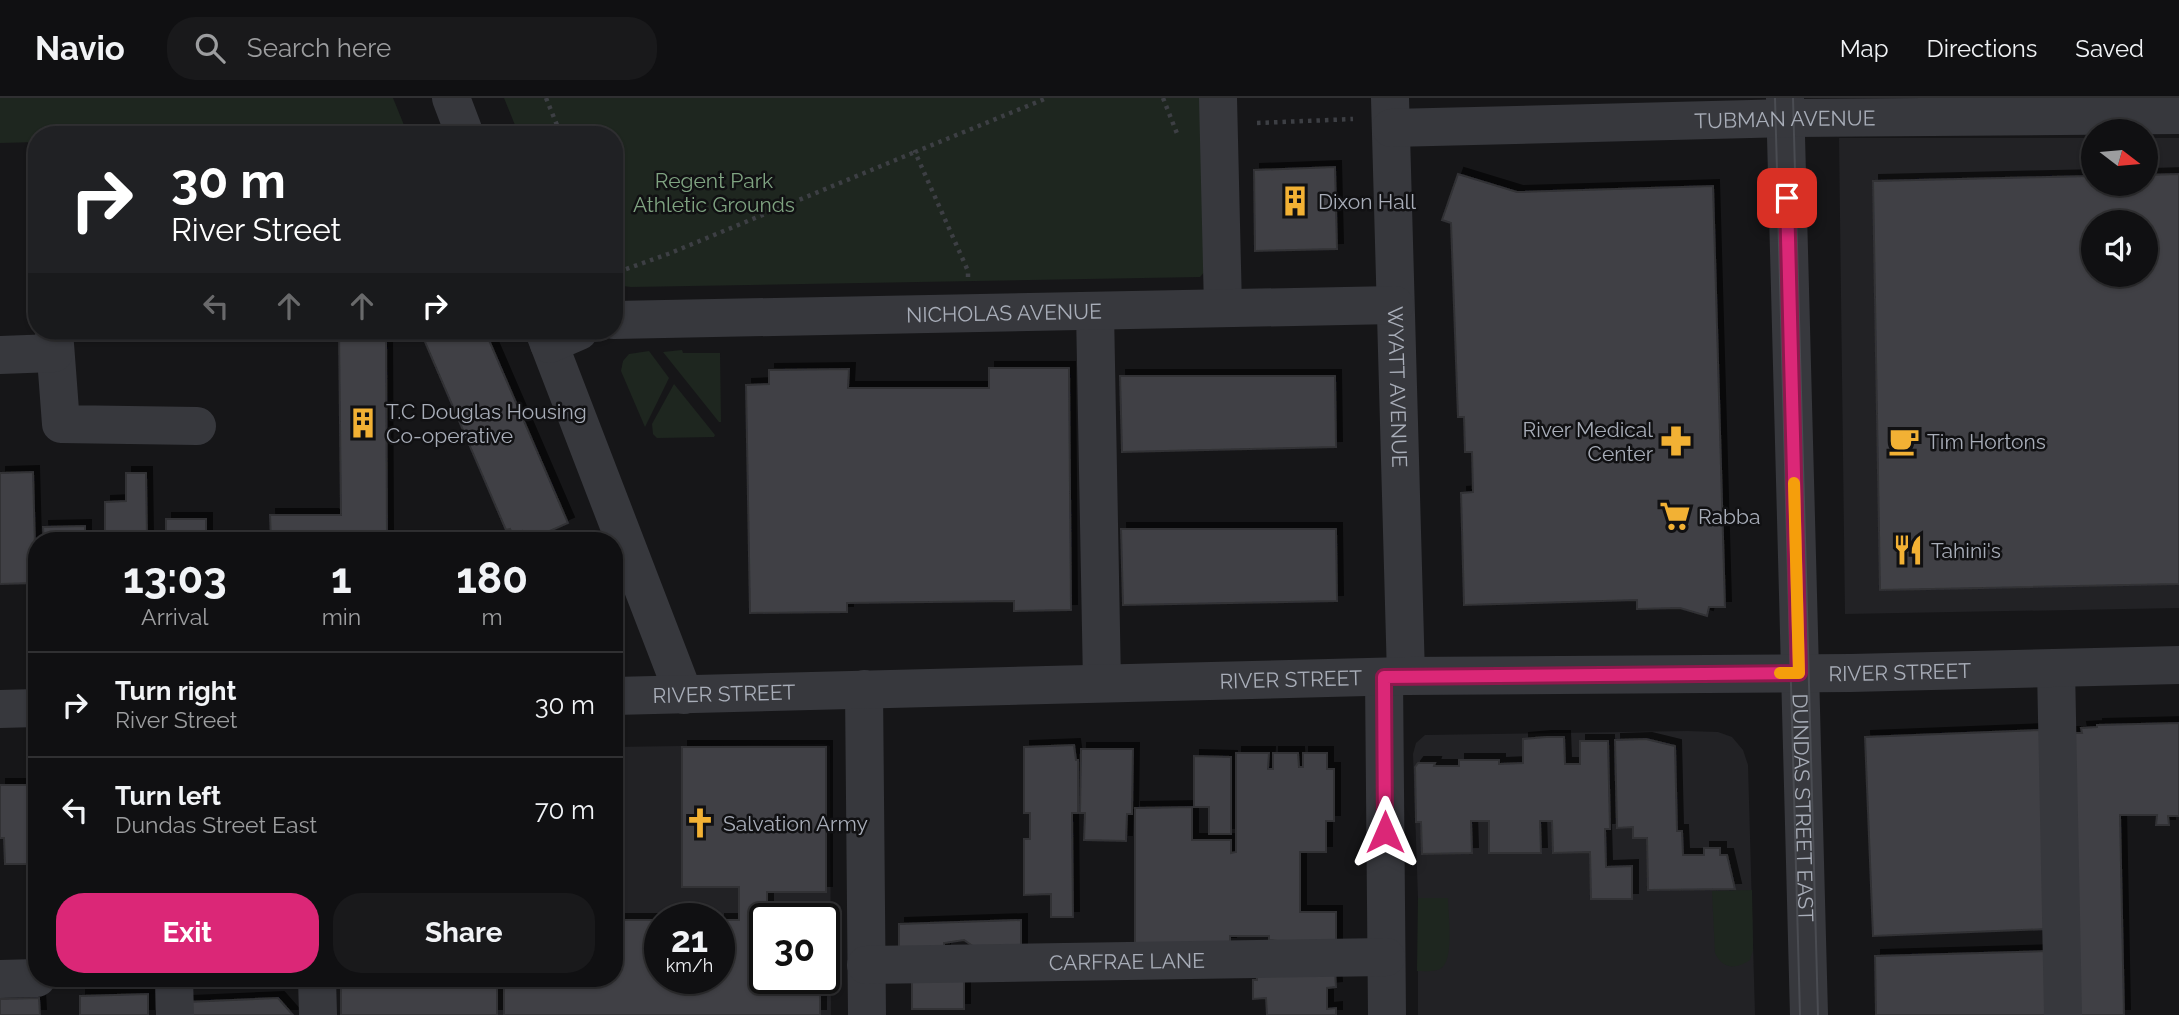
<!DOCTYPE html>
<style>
:root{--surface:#101012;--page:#19191b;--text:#f1f3f6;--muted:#9c9d9f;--line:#303032;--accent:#db2777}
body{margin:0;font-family:Raleway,sans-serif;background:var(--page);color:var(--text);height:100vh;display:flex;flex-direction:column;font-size:26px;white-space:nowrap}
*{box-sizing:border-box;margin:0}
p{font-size:23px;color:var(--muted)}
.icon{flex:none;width:38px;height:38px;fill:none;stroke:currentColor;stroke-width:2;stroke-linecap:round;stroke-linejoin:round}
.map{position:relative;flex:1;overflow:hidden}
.panel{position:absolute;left:28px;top:434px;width:595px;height:455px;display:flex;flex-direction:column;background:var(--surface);border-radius:28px;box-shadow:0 2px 5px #0004,0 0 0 2px var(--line)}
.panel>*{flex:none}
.hud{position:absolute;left:28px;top:28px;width:595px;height:214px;border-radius:28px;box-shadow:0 2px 5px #0004,0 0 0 2px var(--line);background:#202124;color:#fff;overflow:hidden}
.needle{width:46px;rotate:106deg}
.fabs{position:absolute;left:2081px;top:21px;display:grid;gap:14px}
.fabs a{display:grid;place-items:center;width:77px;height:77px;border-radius:50%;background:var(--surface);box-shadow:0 2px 5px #0004,0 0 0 2px var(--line);font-size:35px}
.speed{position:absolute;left:644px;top:805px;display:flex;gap:14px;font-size:35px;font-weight:700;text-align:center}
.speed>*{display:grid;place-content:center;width:91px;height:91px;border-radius:50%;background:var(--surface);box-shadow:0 2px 5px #0004,0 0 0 2px var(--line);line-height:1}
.speed small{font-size:18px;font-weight:400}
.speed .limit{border:4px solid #111;border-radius:10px;background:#fff;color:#111}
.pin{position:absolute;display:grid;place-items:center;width:60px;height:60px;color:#fff;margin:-30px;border-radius:14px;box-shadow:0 4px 10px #0006}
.me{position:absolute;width:77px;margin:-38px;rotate:0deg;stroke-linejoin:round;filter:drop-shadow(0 0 5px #0008)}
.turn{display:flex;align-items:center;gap:24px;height:147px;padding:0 28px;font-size:32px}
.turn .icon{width:91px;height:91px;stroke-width:2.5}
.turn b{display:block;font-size:49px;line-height:60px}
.lanes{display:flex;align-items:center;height:66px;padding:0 28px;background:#0003;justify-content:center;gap:35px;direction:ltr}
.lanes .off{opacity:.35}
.eta{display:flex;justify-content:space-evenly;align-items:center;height:119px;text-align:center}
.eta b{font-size:42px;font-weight:700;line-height:49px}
.primary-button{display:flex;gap:14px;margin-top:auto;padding:14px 28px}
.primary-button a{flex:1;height:80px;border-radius:28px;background:var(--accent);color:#fff;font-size:28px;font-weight:700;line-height:80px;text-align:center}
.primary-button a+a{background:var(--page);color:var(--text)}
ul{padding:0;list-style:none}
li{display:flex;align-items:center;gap:21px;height:105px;padding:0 28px;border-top:2px solid var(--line)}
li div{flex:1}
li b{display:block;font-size:26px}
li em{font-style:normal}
header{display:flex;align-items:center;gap:42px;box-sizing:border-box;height:98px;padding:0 35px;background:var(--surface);border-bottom:2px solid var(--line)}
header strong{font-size:33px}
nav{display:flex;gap:38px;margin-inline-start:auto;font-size:24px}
.search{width:490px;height:63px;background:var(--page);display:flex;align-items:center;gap:18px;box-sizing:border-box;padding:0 24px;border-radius:28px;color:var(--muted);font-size:26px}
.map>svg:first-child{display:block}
.built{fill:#222225;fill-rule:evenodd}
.green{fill:#1e261f}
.building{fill:#404145;stroke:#303034;stroke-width:2;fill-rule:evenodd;filter:url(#shadow)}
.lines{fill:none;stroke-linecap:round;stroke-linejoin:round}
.path{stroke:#3d3f44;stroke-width:4.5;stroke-dasharray:3.5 5;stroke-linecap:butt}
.minor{stroke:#37383d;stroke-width:38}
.tram{stroke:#4a4c52;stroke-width:2}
.route-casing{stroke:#8e194d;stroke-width:18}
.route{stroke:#db2777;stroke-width:12}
.slow{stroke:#f59e0b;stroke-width:12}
.labels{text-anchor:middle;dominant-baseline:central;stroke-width:5;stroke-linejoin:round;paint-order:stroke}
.street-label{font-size:21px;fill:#a8adb8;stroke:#111113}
.park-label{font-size:21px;fill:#7fa381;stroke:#111113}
.poi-label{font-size:21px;fill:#a8adb8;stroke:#111113;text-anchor:start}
</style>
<header>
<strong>Navio</strong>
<div class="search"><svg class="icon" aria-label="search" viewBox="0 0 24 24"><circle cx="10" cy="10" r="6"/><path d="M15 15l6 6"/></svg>Search here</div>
<nav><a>Map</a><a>Directions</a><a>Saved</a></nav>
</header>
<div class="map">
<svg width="2179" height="917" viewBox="0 0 2179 917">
<defs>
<filter id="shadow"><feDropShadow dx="6" dy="-6" stdDeviation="0" flood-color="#0009"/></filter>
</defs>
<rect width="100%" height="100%" fill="#161618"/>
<!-- built -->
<g class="built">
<path d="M1839,40H2093V86H2146V40H2179V510L1845,516ZM2093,124H2146V177H2093Z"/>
<polygon points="1687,633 1718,634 1732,639 1743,652 1748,667 1755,917 1418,917 1418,800 1413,656 1416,645 1425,637"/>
<path d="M824,646L830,648L831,917H490V880H614V649ZM660,821H719V880H660ZM765,821H824V880H765Z"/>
</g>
<!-- green -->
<g class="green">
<polygon points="0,0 393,0 408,37 37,37 37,44 0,45"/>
<polygon points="504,0 1203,0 1207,171 1200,179 631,189 614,187 614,37 519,37"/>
<polygon points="682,252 683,255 720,255 721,324 719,324 663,254"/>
<polygon points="649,253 669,280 645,329 621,273 623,263 629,256"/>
<polygon points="674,286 715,337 714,339 657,340 653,336 652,326"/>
<path d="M1752,792L1753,852L1750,862C1736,871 1723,872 1715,855L1712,793Z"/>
<path d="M1418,800H1448C1448,816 1455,864 1440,871C1434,874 1424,873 1417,873Z"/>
</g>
<!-- building -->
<g class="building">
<polygon points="1335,69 1337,151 1255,153 1254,72"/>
<polygon points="1458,76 1517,94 1713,88 1725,509 1709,509 1707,518 1680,510 1637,511 1637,502 1464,507 1461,395 1473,394 1472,354 1465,354 1464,319 1458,319 1451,125 1442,122"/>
<path d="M2179,76V486L1880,492L1873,83L2093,78V86H2146V77ZM2093,124H2146V177H2093Z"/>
<polygon points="339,233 386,233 387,443 271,443 270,417 341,417"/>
<polygon points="429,233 485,233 568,425 527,443 522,433 513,437 510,431 506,432 422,237"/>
<polygon points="989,270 1069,270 1071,512 1014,513 1014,503 847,505 847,514 750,515 746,287 769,286 769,272 849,271 848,290 989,290"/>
<polygon points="1120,278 1335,278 1336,349 1122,354"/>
<polygon points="33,374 36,485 0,486 0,375"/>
<polygon points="126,375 146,375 147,443 105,443 105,404 126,403"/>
<rect x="166" y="421" width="40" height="22"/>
<polygon points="85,428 85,443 44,443 43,429"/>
<polygon points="1121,431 1336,431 1337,503 1123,507"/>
<polygon points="2179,625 2179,718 2168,718 2169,727 2156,727 2157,717 2120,717 2124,917 2072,917 2067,635 2082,635 2081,630 2097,629 2097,627"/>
<polygon points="2040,632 2049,831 1873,838 1865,639"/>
<polygon points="1546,639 1564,639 1565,666 1580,666 1580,643 1608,643 1610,731 1605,731 1606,769 1632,768 1632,801 1591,801 1590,754 1553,755 1552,723 1540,723 1541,755 1489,755 1489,723 1471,723 1472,755 1422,756 1421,724 1416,724 1415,669 1418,665 1435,665 1434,668 1459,668 1459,662 1499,662 1499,666 1523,665 1523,641"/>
<polygon points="1646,641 1675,648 1677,733 1682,733 1683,757 1704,757 1704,750 1720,750 1720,757 1727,757 1735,791 1648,792 1647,740 1633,740 1633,729 1617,730 1615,642"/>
<polygon points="1074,647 1076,662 1078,662 1078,715 1072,715 1073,819 1051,819 1051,796 1024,797 1024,741 1030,741 1030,715 1024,715 1024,649"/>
<polygon points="682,649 826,649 826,794 767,794 767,821 765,821 765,880 820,880 820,917 504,917 504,880 614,880 614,822 660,822 660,880 719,880 719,822 739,822 739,789 682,789"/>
<polygon points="1081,651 1133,651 1132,716 1127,716 1126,743 1084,742 1085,715 1080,715"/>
<polygon points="1236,655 1269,655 1268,671 1273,671 1273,655 1298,655 1299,669 1303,669 1303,655 1327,655 1327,671 1334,671 1334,723 1326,723 1326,754 1300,754 1300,814 1336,814 1336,850 1269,842 1269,838 1230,838 1230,845 1135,845 1135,710 1192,709 1192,742 1231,742 1231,755 1236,754"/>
<polygon points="1194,658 1231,659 1231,736 1209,736 1209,709 1194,709"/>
<polygon points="0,687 37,687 37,766 5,766 4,740 0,740"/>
<polygon points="1021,822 1021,854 984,856 964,842 944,845 944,853 899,854 899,826"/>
<rect x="824" y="823" width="8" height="46"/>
<polygon points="2049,853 2050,917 1876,917 1875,858"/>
<polygon points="1256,871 1335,872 1336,889 1327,890 1327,911 1336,910 1336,917 1267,917 1266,900 1253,901 1253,882 1257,882"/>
<polygon points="912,880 964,881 964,911 912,911"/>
<polygon points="497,884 497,917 341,917 341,887"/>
<polygon points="148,896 148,917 80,917 80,898"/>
<polygon points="39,900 40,917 0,917 0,901"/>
<polygon points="278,900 293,917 187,917 186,904"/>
</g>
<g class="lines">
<!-- path -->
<g class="path">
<polyline points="546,0 561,37"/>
<polyline points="1163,0 1178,38"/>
<polyline points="1257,25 1353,21"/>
<polyline points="614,164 618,174 616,184"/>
<polyline points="618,174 668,156 915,54"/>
<polyline points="968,179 968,173 915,54 1047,0"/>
</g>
<!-- minor -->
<g class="minor">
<polyline points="451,0 465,37"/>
<polyline points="1218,0 1223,210"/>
<path id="s1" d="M1390,0L1406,578"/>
<path id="s2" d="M1785,0L1809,917"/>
<path id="s3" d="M1391,30L1793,20L2179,17"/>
<polyline points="1095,213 1102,585"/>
<path id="s4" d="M614,222L1395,207"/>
<polyline points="54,233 61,326 197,328"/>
<polyline points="544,233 684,597"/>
<polyline points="549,246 579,233"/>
<polyline points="0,257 54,255"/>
<polyline points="2056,570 2063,917"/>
<polyline points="1384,579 1387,917"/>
<polyline points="864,591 867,917"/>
<path id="s5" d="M614,598L1406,578L1851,575L2179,567"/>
<polyline points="0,611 37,610"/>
<path id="s6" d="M866,867L1386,859"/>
<polyline points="174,880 175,917"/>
<polyline points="317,880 318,917"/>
<polyline points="0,881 37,880"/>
</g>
<!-- tram -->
<g class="tram">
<polyline points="1775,0 1800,917"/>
<polyline points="1793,0 1818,917"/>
</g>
</g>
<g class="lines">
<!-- route casing -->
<g class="route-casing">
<polyline id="route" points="1385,734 1384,579 1799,575 1787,100"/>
</g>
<!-- route -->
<use href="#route" class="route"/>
<!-- slow -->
<polyline class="slow" points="1780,575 1799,575 1794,385"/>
</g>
<!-- icons -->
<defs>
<g id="building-bare" transform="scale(2.415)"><path d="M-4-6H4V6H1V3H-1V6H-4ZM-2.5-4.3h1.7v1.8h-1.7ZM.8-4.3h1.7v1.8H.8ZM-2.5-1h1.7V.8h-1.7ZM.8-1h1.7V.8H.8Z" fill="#f2b134" stroke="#111113" stroke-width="2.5" paint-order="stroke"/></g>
<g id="pharmacy-bare" transform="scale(2.415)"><path d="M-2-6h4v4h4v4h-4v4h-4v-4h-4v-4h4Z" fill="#f2b134" stroke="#111113" stroke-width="2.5" paint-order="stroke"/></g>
<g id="cafe-bare" transform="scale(2.415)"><path d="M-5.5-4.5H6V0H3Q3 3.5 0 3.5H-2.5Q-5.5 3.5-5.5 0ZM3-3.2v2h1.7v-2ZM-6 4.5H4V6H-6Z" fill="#f2b134" stroke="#111113" stroke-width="2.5" paint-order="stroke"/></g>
<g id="supermarket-bare" transform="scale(2.415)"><path d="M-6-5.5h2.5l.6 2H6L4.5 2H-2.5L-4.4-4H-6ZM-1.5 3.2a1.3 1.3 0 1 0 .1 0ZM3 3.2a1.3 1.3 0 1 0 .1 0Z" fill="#f2b134" stroke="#111113" stroke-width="2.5" paint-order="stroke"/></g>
<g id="restaurant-bare" transform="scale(2.415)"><path d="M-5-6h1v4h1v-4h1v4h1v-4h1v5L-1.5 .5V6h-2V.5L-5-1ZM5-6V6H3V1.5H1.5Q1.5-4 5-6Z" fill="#f2b134" stroke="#111113" stroke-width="2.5" paint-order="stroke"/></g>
<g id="church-bare" transform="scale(2.415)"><path d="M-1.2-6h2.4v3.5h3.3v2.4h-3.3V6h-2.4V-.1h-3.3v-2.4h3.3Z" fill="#f2b134" stroke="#111113" stroke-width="2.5" paint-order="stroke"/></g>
</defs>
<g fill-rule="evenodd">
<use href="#building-bare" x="1295" y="103"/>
<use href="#building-bare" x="363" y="325"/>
<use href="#pharmacy-bare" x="1676" y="343"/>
<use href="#cafe-bare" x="1904" y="343"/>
<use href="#supermarket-bare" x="1675" y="418"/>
<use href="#restaurant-bare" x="1908" y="452"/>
<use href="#church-bare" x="700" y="725"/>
</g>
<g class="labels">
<!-- street labels -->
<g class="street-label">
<text stroke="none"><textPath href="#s3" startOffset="394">TUBMAN AVENUE</textPath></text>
<text stroke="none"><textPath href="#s4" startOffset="390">NICHOLAS AVENUE</textPath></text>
<text stroke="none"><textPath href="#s1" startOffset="289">WYATT AVENUE</textPath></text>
<text stroke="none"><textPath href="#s5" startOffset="1286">RIVER STREET</textPath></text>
<text stroke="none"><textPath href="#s5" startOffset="677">RIVER STREET</textPath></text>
<text stroke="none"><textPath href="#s5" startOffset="110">RIVER STREET</textPath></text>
<text stroke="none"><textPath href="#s2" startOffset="710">DUNDAS STREET EAST</textPath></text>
<text stroke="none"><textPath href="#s6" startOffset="261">CARFRAE LANE</textPath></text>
</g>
<!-- park labels -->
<g class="park-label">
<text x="714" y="82">Regent Park<tspan x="714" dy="24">Athletic Grounds</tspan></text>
</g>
<!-- poi labels -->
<g class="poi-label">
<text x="1318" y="103">Dixon Hall</text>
<text x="386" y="313">T.C Douglas Housing<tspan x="386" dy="24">Co-operative</tspan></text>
<text x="1653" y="331" text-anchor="end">River Medical<tspan x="1653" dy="24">Center</tspan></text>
<text x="1927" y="343">Tim Hortons</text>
<text x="1698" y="418">Rabba</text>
<text x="1931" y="452">Tahini's</text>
<text x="723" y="725">Salvation Army</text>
</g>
</g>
</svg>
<div class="fabs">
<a><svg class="needle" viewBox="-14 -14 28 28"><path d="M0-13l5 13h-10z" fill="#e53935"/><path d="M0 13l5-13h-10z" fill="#9c9d9f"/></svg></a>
<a><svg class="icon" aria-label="sound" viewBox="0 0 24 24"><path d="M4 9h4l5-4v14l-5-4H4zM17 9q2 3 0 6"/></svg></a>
</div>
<div class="speed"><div>21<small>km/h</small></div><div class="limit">30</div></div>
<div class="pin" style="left:1787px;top:100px;background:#d93025"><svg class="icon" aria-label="arrive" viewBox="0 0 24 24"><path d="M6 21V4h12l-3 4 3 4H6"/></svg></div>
<svg class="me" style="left:1385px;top:734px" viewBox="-20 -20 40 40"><path d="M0-17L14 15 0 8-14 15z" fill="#db2777" stroke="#fff" stroke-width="4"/></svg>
<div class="hud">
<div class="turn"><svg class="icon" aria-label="right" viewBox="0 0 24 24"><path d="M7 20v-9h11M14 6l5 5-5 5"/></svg><div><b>30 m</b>River Street</div></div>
<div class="lanes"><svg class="icon off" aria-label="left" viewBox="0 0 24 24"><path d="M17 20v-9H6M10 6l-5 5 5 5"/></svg><svg class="icon off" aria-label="ahead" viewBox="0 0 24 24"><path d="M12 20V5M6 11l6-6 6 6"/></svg><svg class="icon off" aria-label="ahead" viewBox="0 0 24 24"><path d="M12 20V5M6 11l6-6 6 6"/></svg><svg class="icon" aria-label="right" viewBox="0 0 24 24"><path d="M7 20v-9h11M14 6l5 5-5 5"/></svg></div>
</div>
<section class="panel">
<div class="eta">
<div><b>13:03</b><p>Arrival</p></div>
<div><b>1</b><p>min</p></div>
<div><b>180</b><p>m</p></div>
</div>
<ul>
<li><svg class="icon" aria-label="right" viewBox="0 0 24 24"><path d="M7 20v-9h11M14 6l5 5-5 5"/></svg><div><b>Turn right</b><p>River Street</p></div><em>30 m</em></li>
<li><svg class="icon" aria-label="left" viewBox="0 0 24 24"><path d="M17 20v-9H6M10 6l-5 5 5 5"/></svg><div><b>Turn left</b><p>Dundas Street East</p></div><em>70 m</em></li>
</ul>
<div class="primary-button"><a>Exit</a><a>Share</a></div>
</section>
</div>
